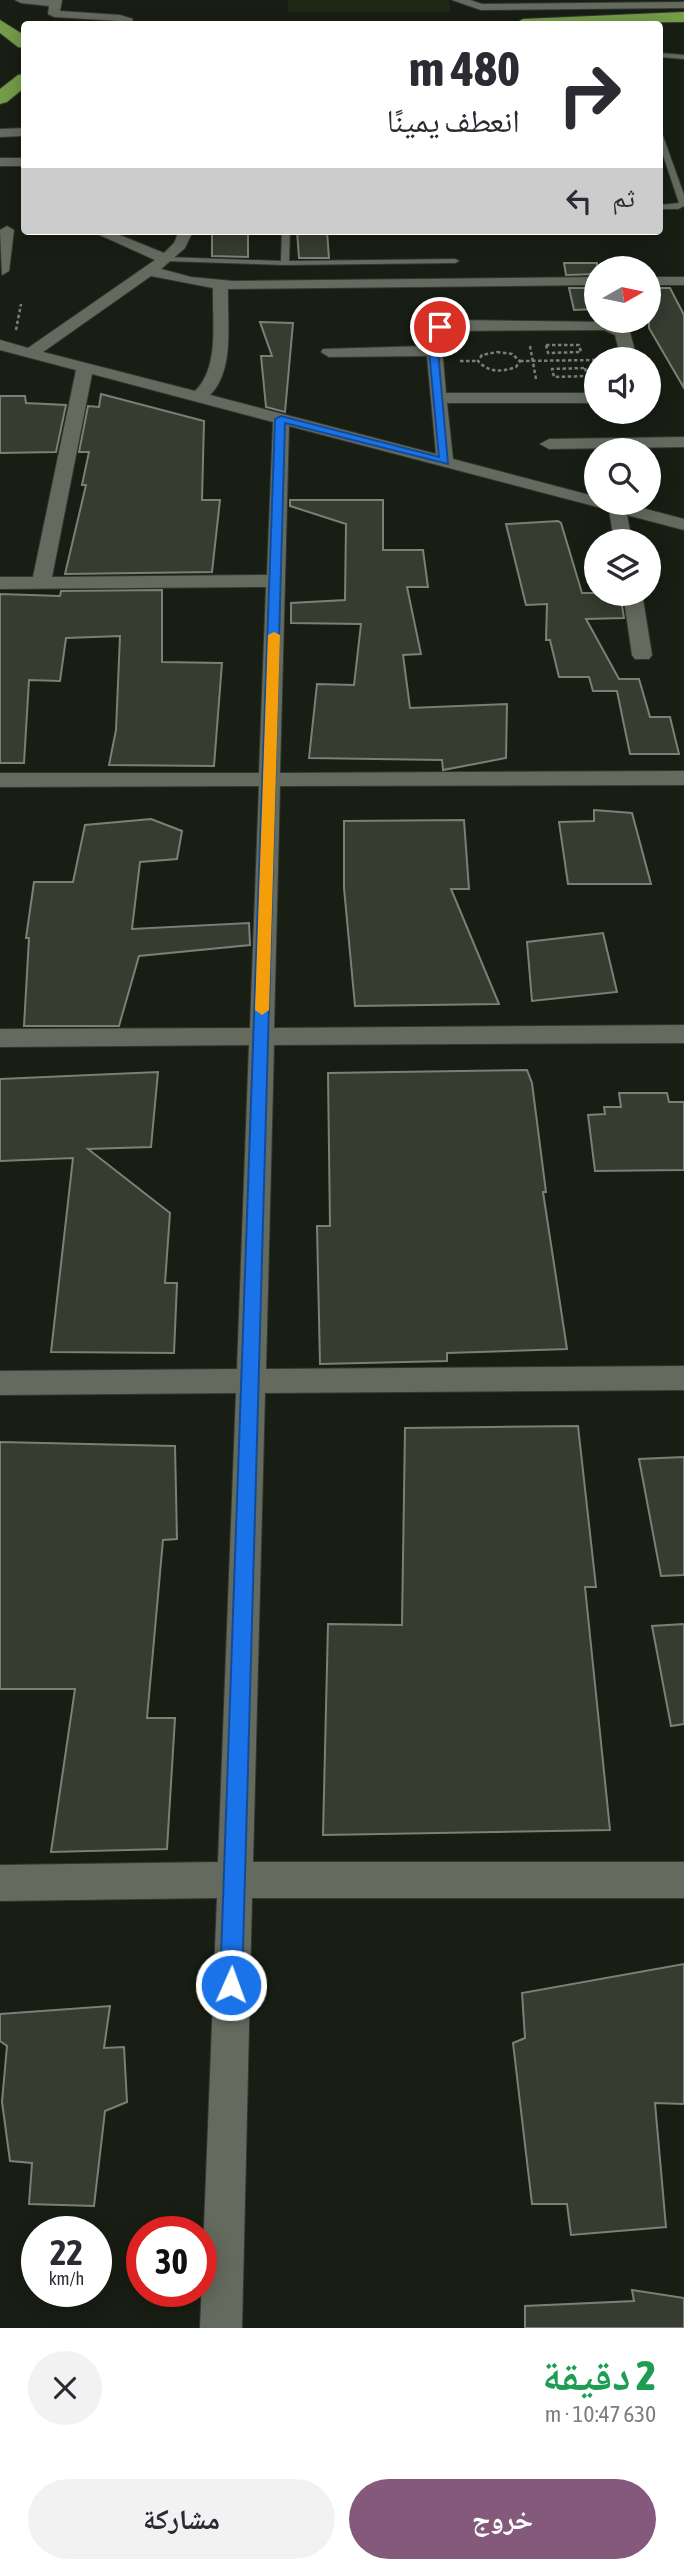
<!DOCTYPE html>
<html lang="ar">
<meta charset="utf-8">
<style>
:root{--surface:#fff;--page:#f2f2f3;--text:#2b2b33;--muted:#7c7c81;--accent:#85597b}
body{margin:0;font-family:"Asap Condensed","Noto Naskh Arabic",sans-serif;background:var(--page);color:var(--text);direction:rtl;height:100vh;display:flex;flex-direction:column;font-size:26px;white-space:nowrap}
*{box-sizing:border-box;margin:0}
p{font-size:23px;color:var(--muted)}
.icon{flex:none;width:38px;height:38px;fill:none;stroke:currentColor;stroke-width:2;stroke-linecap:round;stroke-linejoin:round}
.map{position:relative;height:2328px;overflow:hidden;direction:ltr}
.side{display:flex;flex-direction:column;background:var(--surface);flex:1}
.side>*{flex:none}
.guide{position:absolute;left:21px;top:21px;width:642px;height:214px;border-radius:7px;box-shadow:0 4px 18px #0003;direction:rtl;background:#fff;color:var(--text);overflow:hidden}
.needle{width:46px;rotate:81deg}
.tools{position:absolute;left:584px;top:256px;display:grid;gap:14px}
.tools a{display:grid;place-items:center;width:77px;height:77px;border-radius:50%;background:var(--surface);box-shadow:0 4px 18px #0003;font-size:35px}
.speed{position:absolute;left:21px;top:2216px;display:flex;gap:14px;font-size:35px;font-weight:700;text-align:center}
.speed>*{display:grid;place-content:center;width:91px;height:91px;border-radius:50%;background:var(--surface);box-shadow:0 4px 18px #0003;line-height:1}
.speed small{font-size:18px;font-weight:400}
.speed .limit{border:10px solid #d22;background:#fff;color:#111}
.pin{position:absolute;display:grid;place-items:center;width:60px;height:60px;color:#fff;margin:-30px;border:4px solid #fff;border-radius:50%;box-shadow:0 2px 7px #0007}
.me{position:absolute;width:77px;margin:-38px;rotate:2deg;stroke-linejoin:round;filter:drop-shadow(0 0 5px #0008)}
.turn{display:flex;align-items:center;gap:24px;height:147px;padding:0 28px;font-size:32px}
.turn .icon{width:91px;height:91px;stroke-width:2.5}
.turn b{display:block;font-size:49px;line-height:60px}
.then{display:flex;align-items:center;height:66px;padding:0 28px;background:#0003;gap:14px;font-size:26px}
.round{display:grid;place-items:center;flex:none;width:74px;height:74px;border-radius:37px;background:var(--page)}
.head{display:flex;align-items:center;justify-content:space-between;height:119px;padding:0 28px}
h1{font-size:42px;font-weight:800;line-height:52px;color:#1e9e55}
.button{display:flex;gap:14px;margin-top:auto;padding:14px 28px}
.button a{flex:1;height:80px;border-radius:42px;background:var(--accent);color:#fff;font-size:28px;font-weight:800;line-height:80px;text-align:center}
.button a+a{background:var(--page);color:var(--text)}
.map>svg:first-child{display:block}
.built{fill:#1f2717}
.building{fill:#363c30;stroke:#7a8174;stroke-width:2}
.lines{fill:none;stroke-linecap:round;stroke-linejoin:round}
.lane-casing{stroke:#333731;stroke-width:2}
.street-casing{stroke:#333731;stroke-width:2}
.highway-casing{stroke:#333731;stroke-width:2}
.path{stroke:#7a7f76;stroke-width:2.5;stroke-dasharray:3.5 2.5;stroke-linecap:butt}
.lane{fill:#646b5e;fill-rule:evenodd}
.street{fill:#646b5e;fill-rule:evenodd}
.highway{fill:#739b48;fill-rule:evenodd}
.route{fill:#1a73e8;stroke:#114b97;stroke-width:2}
.slow{fill:#f59e0b}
</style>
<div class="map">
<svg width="684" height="2328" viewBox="0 0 684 2328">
<rect width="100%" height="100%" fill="#181e13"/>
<!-- built -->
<polygon class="built" points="288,0 449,0 451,12 288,12"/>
<!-- building -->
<g class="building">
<polygon points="212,231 248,231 248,257 212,256"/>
<polygon points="297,231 327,231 329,258 299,258"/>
<polygon points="564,263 597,263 597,274 566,275"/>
<polygon points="569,288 597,288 597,309 574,310"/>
<polygon points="649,288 670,288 684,315 684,388 649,328"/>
<polygon points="260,322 293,323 285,412 266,407 261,356 272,356"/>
<polygon points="101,394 204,421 202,500 220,500 212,572 65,574 86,485 82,485 89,452 79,452 88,406 99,407"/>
<polygon points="0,396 25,396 26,403 66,405 56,452 0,453"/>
<polygon points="290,500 383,500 383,550 423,550 428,587 407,587 421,654 403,655 410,708 507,704 506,758 443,770 442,760 309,758 317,684 354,685 361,624 291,623 291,603 345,600 346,524 290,506"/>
<polygon points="558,521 561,523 582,593 620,593 624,618 586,619 619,679 639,679 650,717 670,717 679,754 630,754 617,691 593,691 589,677 559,677 550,640 546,640 547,604 526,605 506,524"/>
<polygon points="162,590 162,662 222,663 214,766 109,765 116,730 120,636 66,638 60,681 29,680 24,763 0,763 0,594 60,596 61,591"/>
<polygon points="594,810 632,813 651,884 568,884 559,822 594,821"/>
<polygon points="151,819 182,831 177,859 140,862 132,929 249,923 250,945 139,956 119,1026 24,1026 29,938 26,938 34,882 73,882 85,825"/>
<polygon points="464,820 469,889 451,889 499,1004 355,1006 344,888 344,821"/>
<polygon points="603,933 617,992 532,1001 527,942"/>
<polygon points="527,1070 532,1083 546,1192 543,1192 567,1349 447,1353 447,1361 320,1364 317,1226 330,1226 328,1073"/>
<polygon points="158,1072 151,1147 88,1149 170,1213 165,1283 177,1283 174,1353 51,1352 73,1158 0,1161 0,1079"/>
<polygon points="619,1093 667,1093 669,1102 684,1102 684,1170 595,1171 588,1115 605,1114 604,1107 621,1107"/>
<polygon points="578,1426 596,1587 585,1587 610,1830 323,1835 328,1624 402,1625 405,1428"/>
<polygon points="0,1442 175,1446 177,1539 163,1540 147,1718 175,1718 167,1849 51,1852 75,1689 0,1689"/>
<polygon points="684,1457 684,1575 661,1576 639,1459"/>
<polygon points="684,1624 684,1724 671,1726 652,1626"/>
<polygon points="684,1964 684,2104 655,2103 666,2227 571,2235 567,2204 532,2204 513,2043 525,2038 522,1993"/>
<polygon points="110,2006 104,2048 124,2047 127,2102 105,2111 94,2206 29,2204 32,2163 10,2161 2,2102 7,2046 0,2041 0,2014"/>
<polygon points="632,2290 684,2298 684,2328 525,2328 525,2306 634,2301"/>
</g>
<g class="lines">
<!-- lane casing -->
<g class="lane-casing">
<g id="lane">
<polygon points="660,53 684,55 684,59 660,57"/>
<polygon points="660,134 663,136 684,195 684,206 678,209 660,209 660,205 679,203 660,146"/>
<polygon points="282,231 290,231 289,261 455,259 459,261 455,263 285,265 166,261 162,259 166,257 281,261"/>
</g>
</g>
<!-- street casing -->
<g class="street-casing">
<g id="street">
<polygon points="15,0 62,0 60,11 120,15 133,19 130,24 120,24 120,21 54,17 48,14 49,6 21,3"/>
<polygon points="452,0 470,0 482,4 684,2 684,8 481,10"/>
<polygon points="24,128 24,136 0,137 0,129"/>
<rect x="0" y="158" width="24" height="8"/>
<polygon points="7,226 14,230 9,271 2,275 0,230"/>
<path d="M91,231H110L164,253L174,243L179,231H193L185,248L161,269L191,277L233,281L597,277V285L228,289C227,323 235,370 210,395L436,454L427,356L329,357L321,352L323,349L426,346L425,334L435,324L454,320L612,322L630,332L637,359H621L615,335L604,330L445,331L441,335L446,393H597V403H447L453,459L597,497V502H619L684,519V530L627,515L632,541H614L609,510L289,426L280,773L684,771V785L280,786L274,1028L684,1025V1043L274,1045L266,1369L684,1366V1390L265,1393L253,1862H684V1898H252L242,2328H200L217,1898L0,1901V1865L218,1862L236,1393L0,1395V1371L237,1369L249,1045L0,1047V1029L250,1028L259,786L0,787V773H259L266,587L0,589V577H33L76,370L0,350V340L28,348L155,260ZM151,276L213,288C212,320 220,367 195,391L43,352ZM92,374L273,422L267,575L52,577Z"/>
<rect x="649" y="277" width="35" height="8"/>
<polygon points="684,437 684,447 549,449 540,444 549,439"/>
<polygon points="623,593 642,593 652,655 649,659 635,659 632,655"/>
</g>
</g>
<!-- highway casing -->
<g class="highway-casing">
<g id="highway">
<polygon points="684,12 684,22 514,24 523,19"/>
<polygon points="0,20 24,35 24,48 18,47 0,33"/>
<polygon points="24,74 24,88 7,102 0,104 0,89 18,75"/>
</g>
</g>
<!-- path -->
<g class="path">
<polyline points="16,330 21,304"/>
<polygon points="546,345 579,345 581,352 548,353"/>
<polyline points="530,346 536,379"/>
<path d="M497,352L512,354L520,361L516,367C502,372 489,373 478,361L482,355Z"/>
<polyline points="460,361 478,361"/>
<polyline points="520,361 597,360"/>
<polygon points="585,368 587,376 554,377 552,369"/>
</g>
<!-- lane -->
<use href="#lane" class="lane"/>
<!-- street -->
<use href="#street" class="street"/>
<!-- highway -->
<use href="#highway" class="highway"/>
</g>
<!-- route -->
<polygon class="route" points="437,325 445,327 438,334 438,351 448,464 285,423 242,1985 239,1993 231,1997 223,1993 220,1985 275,419 281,416 439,457 429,351 429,334"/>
<!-- slow -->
<polygon class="slow" points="274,632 280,635 269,1010 262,1015 255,1010 268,635"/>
</svg>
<div class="tools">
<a><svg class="needle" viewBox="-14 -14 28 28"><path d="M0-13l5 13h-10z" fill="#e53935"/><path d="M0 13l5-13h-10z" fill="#7c7c81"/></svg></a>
<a><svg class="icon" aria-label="sound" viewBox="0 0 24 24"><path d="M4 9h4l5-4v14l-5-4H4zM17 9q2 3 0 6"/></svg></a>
<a><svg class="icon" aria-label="search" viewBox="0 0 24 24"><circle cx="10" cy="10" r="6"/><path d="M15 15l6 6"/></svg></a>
<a><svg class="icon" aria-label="layers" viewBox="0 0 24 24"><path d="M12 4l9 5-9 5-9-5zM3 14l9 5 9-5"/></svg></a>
</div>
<div class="speed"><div>22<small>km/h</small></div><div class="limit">30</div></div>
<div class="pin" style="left:440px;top:327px;background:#d93025"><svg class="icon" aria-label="arrive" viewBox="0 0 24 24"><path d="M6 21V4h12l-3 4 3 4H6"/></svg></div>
<svg class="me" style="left:231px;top:1985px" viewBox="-20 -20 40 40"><circle r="17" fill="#1a73e8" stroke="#fff" stroke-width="3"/><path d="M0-11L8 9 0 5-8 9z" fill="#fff"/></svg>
<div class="guide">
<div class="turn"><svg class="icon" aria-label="right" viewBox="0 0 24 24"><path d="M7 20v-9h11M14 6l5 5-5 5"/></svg><div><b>480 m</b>انعطف يمينًا</div></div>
<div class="then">ثم<svg class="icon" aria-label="left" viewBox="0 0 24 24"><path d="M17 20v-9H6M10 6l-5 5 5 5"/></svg></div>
</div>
</div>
<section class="side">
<div class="head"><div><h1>2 دقيقة</h1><p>630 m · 10:47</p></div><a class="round"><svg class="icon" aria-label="close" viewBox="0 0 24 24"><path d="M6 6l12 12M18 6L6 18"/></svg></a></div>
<div class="button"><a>خروج</a><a>مشاركة</a></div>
</section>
